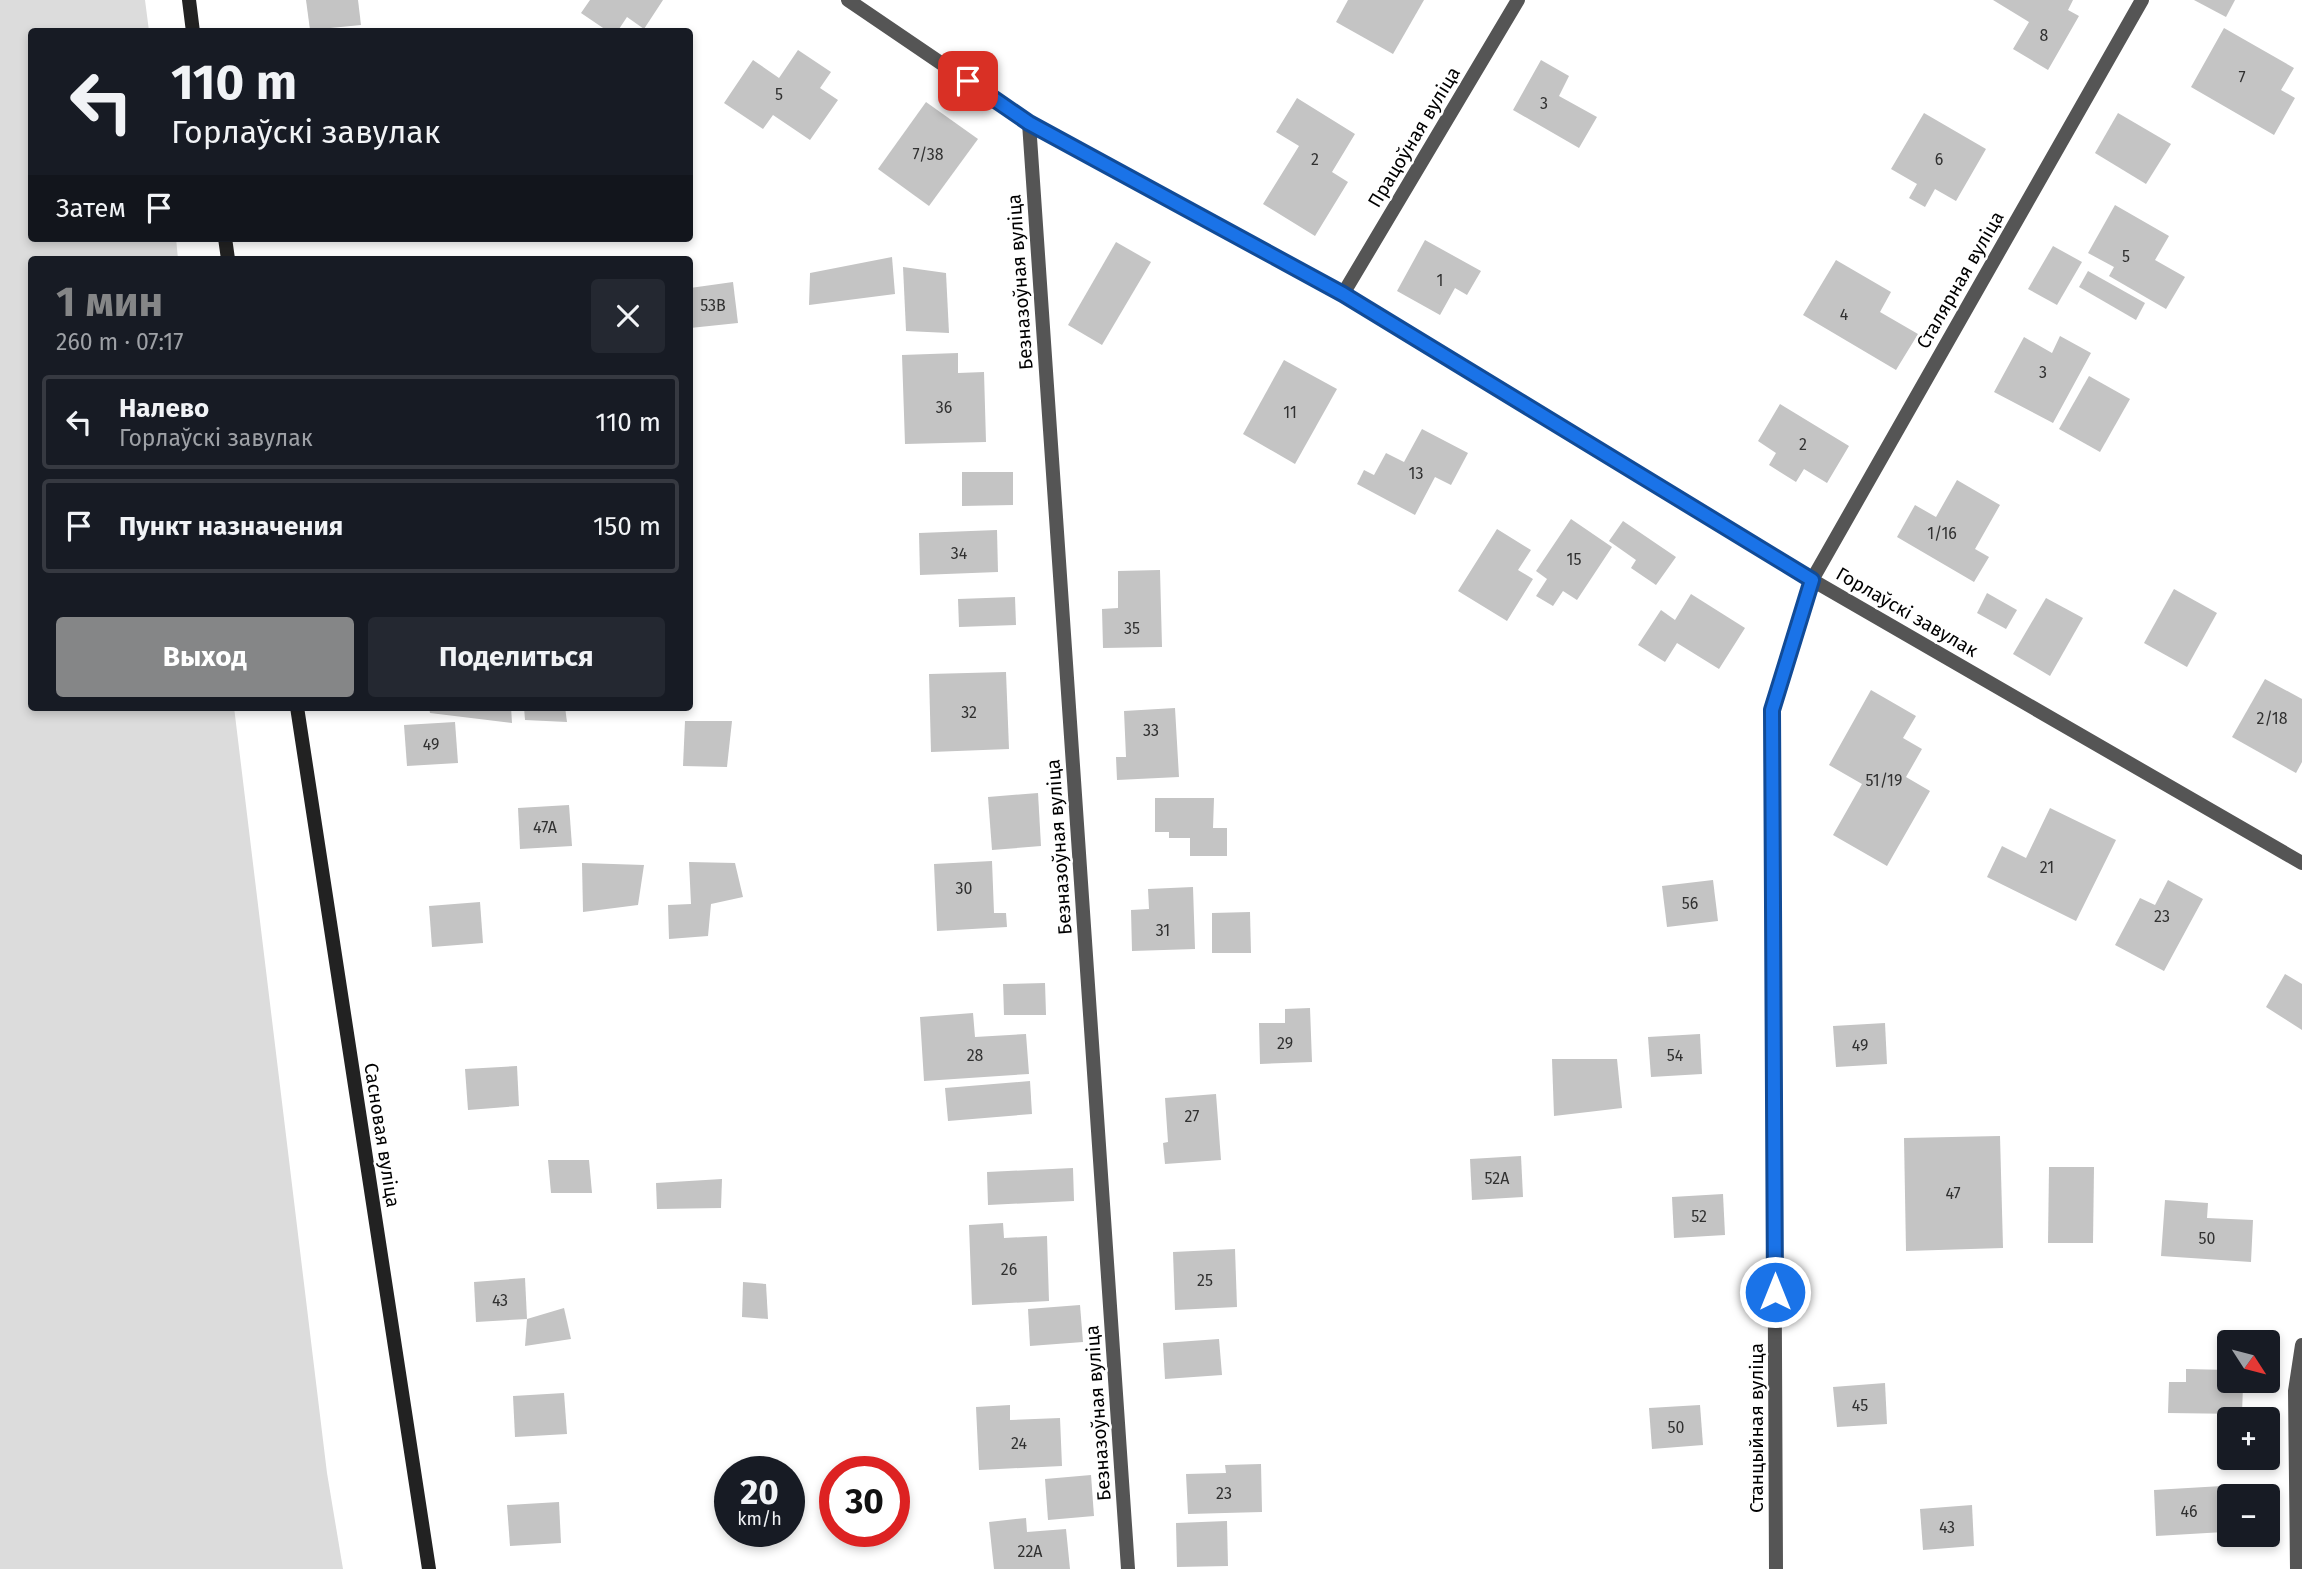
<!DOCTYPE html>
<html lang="ru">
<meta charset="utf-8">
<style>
:root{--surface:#171b24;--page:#242831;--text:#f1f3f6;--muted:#9ea1a6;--line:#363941;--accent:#858687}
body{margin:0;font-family:"Fira Sans",sans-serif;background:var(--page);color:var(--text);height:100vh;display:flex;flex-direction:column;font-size:26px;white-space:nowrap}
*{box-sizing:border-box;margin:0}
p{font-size:23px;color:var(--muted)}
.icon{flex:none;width:38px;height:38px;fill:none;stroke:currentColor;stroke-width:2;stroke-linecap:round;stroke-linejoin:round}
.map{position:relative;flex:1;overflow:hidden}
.panel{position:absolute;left:28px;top:256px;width:665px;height:455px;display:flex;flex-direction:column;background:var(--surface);border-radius:7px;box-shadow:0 4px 10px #0003}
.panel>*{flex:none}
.banner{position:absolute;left:28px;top:28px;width:665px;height:214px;border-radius:7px;box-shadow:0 4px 10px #0003;background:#171b24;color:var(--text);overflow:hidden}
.needle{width:46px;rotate:126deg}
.controls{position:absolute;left:2217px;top:1330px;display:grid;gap:14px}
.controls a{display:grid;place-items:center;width:63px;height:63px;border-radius:7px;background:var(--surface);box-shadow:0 4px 10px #0003;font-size:35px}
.speed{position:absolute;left:714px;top:1456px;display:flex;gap:14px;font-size:35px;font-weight:700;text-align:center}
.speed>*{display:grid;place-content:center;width:91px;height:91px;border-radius:50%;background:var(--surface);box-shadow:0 4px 10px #0003;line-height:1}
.speed small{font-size:18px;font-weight:400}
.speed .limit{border:10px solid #d22;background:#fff;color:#111}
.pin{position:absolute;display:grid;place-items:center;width:60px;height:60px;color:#fff;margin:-30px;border-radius:14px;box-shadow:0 4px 10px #0006}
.me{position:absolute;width:77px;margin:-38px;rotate:0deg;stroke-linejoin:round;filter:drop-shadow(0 0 5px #0008)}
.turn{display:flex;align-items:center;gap:24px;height:147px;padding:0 28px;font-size:32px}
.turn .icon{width:91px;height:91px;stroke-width:2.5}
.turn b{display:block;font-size:49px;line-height:60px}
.then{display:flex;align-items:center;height:66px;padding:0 28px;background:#0003;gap:14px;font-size:26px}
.round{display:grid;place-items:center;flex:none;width:74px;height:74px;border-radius:7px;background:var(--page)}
.head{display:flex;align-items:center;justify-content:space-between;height:119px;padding:0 28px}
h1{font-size:42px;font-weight:700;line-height:52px;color:var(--accent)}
.primary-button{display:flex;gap:14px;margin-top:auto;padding:14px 28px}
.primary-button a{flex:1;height:80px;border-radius:7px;background:var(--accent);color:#fff;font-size:28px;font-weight:700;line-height:80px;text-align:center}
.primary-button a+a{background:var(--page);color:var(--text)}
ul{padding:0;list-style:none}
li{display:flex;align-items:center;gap:21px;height:94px;margin:0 14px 10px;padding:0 14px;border:4px solid var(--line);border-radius:7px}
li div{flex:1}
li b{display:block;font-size:26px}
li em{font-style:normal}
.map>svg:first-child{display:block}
.green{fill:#dcdcdc}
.building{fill:#c4c4c4}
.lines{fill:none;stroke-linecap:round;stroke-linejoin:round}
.street{stroke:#555;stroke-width:14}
.secondary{stroke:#222;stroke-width:14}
.route-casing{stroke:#114b97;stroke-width:18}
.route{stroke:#1a73e8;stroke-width:12}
.labels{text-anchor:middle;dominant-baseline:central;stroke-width:5;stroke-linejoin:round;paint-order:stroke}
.number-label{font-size:16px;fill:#313131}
.street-label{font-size:19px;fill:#000;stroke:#fff}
</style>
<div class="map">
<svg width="2302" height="1569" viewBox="0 0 2302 1569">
<rect width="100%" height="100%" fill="#fff"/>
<!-- green -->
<polygon class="green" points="0,0 145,0 149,31 32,32 32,238 176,238 178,259 32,259 32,707 234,707 327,1473 343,1569 0,1569"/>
<!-- building -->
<g class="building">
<polygon points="306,0 358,0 361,25 310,30"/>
<polygon points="590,0 663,0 644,29 627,17 617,32 609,32 581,13"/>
<polygon points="1348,0 1424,0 1393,54 1336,22"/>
<polygon points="1993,0 2073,0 2068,10 2079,16 2048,70 2013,49 2029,22"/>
<polygon points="2194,0 2235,0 2226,17"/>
<polygon points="2224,28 2294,68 2281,90 2295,98 2274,135 2191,87"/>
<polygon points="798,50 831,72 820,88 838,100 810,140 773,115 763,129 724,103 753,60 779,78"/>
<polygon points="1541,60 1569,76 1559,96 1597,117 1579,148 1513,110"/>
<polygon points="1297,98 1355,134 1332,172 1348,182 1315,236 1263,204 1299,146 1276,132"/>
<polygon points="926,102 978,139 929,206 878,169"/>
<polygon points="1924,113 1986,149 1956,201 1935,189 1925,207 1909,198 1917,184 1891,169"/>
<polygon points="2118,113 2171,144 2146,184 2095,153"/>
<polygon points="2115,205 2169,236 2155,260 2185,277 2166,309 2109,276 2114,267 2088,253"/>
<polygon points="1425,240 1481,271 1467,295 1455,288 1440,315 1397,291"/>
<polygon points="1116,242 1151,262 1102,345 1068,325"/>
<polygon points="2053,246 2082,262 2057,305 2028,289"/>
<polygon points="892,257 895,294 809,305 810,273"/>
<polygon points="1836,260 1891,292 1880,312 1918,334 1896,370 1803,315"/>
<polygon points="903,267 946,273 949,333 906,331"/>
<polygon points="2088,271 2145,303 2136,320 2079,287"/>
<polygon points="733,282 738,323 690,328 690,288"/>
<polygon points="2060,336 2091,353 2053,423 1994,392 2024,337 2052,353"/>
<polygon points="958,353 958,373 984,372 986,442 905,444 902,355"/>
<polygon points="1284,360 1337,389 1295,464 1243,434"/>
<polygon points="2089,376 2130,399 2100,452 2059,429"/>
<polygon points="1780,404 1849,446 1827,483 1804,469 1796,482 1769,465 1776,453 1758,441"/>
<polygon points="1422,429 1468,453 1451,485 1435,477 1415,515 1357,484 1364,470 1374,475 1386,453 1404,462"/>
<polygon points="962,472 1013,472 1013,505 962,506"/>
<polygon points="1957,480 2000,505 1975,549 1989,557 1974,582 1897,537 1915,505 1936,517"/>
<polygon points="1571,519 1612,547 1577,600 1563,591 1553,606 1536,596 1547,579 1536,571"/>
<polygon points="1623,521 1676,557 1656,585 1631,568 1636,560 1609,541"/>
<polygon points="1497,529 1531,550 1518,570 1533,579 1507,621 1458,591"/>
<polygon points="997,530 998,572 920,575 919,533"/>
<polygon points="1160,570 1162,647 1103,648 1102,609 1118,608 1118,571"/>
<polygon points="2174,589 2217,613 2187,667 2144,643"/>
<polygon points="1987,593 2017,610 2006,629 1977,613"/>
<polygon points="1691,594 1745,628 1719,669 1677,643 1665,662 1638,645 1661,610 1675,620"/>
<polygon points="1015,597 1016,625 959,627 958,599"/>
<polygon points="2046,598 2083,618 2050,676 2013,654"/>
<polygon points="1006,672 1009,749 931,752 929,674"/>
<polygon points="2265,679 2302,699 2302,762 2296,773 2232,737"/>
<polygon points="1871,690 1916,716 1903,738 1922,749 1906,777 1930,791 1887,866 1833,835 1862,784 1829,765"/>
<polygon points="429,707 511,707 512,723 430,713"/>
<polygon points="524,707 565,707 567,722 525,720"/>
<polygon points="1175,708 1179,777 1117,780 1116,757 1126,757 1124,711"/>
<polygon points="685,721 732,721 727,767 683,766"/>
<polygon points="455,722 458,763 407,766 404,725"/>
<polygon points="1038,793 1041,846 992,850 988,797"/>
<polygon points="1155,798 1214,798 1213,828 1227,828 1227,856 1190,856 1190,838 1169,838 1169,832 1155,832"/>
<polygon points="569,805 572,846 520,849 518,808"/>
<polygon points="2050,808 2116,840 2076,921 1987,877 2002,846 2026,858"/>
<polygon points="992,861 994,913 1006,913 1007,927 937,931 934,864"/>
<polygon points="689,862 735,863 743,897 711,904 708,936 669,939 668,905 691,904"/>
<polygon points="582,863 644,865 638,905 583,912"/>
<polygon points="1713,880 1718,921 1667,927 1662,886"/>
<polygon points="2168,880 2203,899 2164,971 2115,945 2140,898 2155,905"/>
<polygon points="1193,887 1195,949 1132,951 1131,910 1149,909 1148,889"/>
<polygon points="480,902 483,943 432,947 429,906"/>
<polygon points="1250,912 1251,953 1212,953 1212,913"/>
<polygon points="2285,974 2302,984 2302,1030 2266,1007"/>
<polygon points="1045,983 1046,1015 1004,1015 1003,984"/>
<polygon points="1310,1008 1312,1062 1260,1064 1259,1023 1285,1023 1285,1009"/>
<polygon points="973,1013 975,1037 1026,1034 1029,1074 924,1081 920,1017"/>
<polygon points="1885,1023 1887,1064 1836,1067 1833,1026"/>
<polygon points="1700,1034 1702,1074 1651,1077 1648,1037"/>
<polygon points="1552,1059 1617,1059 1622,1108 1554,1116"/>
<polygon points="517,1066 519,1106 468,1110 465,1069"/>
<polygon points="1030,1081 1032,1114 948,1121 945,1088"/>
<polygon points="1216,1094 1221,1160 1165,1164 1163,1143 1168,1142 1165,1098"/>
<polygon points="2000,1136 2003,1248 1906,1251 1904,1138"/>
<polygon points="1521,1156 1523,1197 1472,1200 1470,1159"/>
<polygon points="548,1160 589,1160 592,1193 551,1193"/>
<polygon points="2049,1167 2094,1167 2093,1243 2048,1243"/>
<polygon points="1073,1168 1074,1201 988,1205 987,1172"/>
<polygon points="722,1179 721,1208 657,1209 656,1183"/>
<polygon points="1723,1194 1725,1235 1674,1238 1672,1197"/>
<polygon points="2165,1200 2208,1203 2207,1218 2253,1220 2251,1262 2161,1256"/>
<polygon points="1003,1223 1004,1238 1047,1236 1049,1301 972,1305 969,1225"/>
<polygon points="1235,1249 1237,1307 1175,1310 1173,1252"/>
<polygon points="525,1278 527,1319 476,1322 474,1282"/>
<polygon points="743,1282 766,1284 768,1319 742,1317"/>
<polygon points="1080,1305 1083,1342 1030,1346 1028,1309"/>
<polygon points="564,1308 571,1339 525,1346 527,1319"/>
<polygon points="1219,1339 1222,1375 1165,1379 1163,1343"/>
<polygon points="2186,1369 2229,1370 2229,1385 2243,1385 2242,1414 2168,1413 2169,1382 2186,1382"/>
<polygon points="1885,1383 1887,1424 1837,1427 1833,1387"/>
<polygon points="564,1393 567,1434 515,1437 513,1396"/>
<polygon points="1010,1405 1010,1420 1060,1418 1062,1466 979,1470 976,1407"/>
<polygon points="1700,1405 1703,1445 1652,1449 1649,1408"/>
<polygon points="1261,1464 1262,1512 1188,1514 1186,1474 1226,1473 1225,1465"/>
<polygon points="1091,1475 1094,1516 1048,1520 1045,1479"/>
<polygon points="2222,1486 2224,1532 2156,1536 2154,1490"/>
<polygon points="559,1502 561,1543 510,1546 507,1505"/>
<polygon points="1972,1505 1974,1546 1923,1550 1920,1509"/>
<polygon points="1026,1518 1027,1532 1066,1529 1070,1569 994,1569 989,1522"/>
<polygon points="1227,1521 1228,1566 1177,1567 1176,1523"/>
</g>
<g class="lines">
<!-- street -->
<g class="street">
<polyline points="848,0 1029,123 1343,294 1812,580 2302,863"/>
<polyline points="1029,123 1128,1569"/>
<polyline points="1343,294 1518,0"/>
<polyline points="1776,1569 1772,710 1812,580 2142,0"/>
<polyline points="2297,1569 2295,1391 2302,1345"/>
</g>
<!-- secondary -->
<g class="secondary">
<polyline points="189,0 193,32"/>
<polyline points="225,238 228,259"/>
<polyline points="297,707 429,1569"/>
</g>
</g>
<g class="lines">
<!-- route casing -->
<g class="route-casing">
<polyline id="route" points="968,81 1029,123 1343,294 1812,580 1772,710 1775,1292"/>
</g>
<!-- route -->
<use href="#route" class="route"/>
</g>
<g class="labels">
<!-- number labels -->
<g class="number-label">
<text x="2044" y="35">8</text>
<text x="2242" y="77">7</text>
<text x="779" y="94">5</text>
<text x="1544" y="103">3</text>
<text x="928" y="154">7/38</text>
<text x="1315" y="159">2</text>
<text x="1939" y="159">6</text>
<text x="2126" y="256">5</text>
<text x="1440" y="280">1</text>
<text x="713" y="305">53В</text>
<text x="1844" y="314">4</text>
<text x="2043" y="372">3</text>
<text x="944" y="407">36</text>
<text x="1290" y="412">11</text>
<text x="1803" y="444">2</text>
<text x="1416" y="473">13</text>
<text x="1942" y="533">1/16</text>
<text x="959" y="553">34</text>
<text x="1574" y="559">15</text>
<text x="1132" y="628">35</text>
<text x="969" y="712">32</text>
<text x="2272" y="718">2/18</text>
<text x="1151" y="730">33</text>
<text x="431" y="744">49</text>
<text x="1884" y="780">51/19</text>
<text x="545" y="827">47А</text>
<text x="2047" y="867">21</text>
<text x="964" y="888">30</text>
<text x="1690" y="903">56</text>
<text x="2162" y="916">23</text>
<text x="1163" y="930">31</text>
<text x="1285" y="1043">29</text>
<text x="1860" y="1045">49</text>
<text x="975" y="1055">28</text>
<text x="1675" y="1055">54</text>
<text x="1192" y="1116">27</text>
<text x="1497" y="1178">52А</text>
<text x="1953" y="1193">47</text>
<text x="1699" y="1216">52</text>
<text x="2207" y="1238">50</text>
<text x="1009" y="1269">26</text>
<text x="1205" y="1280">25</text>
<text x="500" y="1300">43</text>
<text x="1860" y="1405">45</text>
<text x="1676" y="1427">50</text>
<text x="1019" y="1443">24</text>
<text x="1224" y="1493">23</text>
<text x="2189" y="1511">46</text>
<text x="1947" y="1527">43</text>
<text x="1030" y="1551">22А</text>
</g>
<!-- street labels -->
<g class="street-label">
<text transform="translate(1414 137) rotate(-59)">Працоўная вуліца</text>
<text transform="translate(1960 280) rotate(-60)">Сталярная вуліца</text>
<text transform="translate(1020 282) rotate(-94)">Безназоўная вуліца</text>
<text transform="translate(1907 612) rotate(30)">Горлаўскі завулак</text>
<text transform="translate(1059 847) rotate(-94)">Безназоўная вуліца</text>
<text transform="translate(382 1135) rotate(81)">Сасновая вуліца</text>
<text transform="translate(1098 1413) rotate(-94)">Безназоўная вуліца</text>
<text transform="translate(1756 1428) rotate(-90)">Станцыйная вуліца</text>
</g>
</g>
</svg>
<div class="controls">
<a><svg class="needle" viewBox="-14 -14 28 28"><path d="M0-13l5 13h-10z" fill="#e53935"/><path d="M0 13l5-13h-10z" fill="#9ea1a6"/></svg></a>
<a>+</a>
<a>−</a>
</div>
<div class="speed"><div>20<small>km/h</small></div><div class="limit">30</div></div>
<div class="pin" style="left:968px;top:81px;background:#d93025"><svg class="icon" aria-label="arrive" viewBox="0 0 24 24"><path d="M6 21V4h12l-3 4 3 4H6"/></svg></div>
<svg class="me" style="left:1775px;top:1292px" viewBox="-20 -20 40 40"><circle r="17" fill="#1a73e8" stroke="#fff" stroke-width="3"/><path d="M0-11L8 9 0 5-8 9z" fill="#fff"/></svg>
<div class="banner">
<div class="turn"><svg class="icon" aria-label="left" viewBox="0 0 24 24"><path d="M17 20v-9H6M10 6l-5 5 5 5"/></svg><div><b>110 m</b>Горлаўскі завулак</div></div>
<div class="then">Затем<svg class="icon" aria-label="arrive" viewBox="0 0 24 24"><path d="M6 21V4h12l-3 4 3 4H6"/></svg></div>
</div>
<section class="panel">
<div class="head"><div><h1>1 мин</h1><p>260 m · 07:17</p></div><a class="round"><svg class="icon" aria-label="close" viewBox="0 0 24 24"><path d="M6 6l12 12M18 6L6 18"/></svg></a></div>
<ul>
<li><svg class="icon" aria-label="left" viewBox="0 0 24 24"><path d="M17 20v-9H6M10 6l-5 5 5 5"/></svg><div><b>Налево</b><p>Горлаўскі завулак</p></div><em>110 m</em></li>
<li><svg class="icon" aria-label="arrive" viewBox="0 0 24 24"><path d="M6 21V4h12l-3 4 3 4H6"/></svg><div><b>Пункт назначения</b></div><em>150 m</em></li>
</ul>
<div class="primary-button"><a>Выход</a><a>Поделиться</a></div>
</section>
</div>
